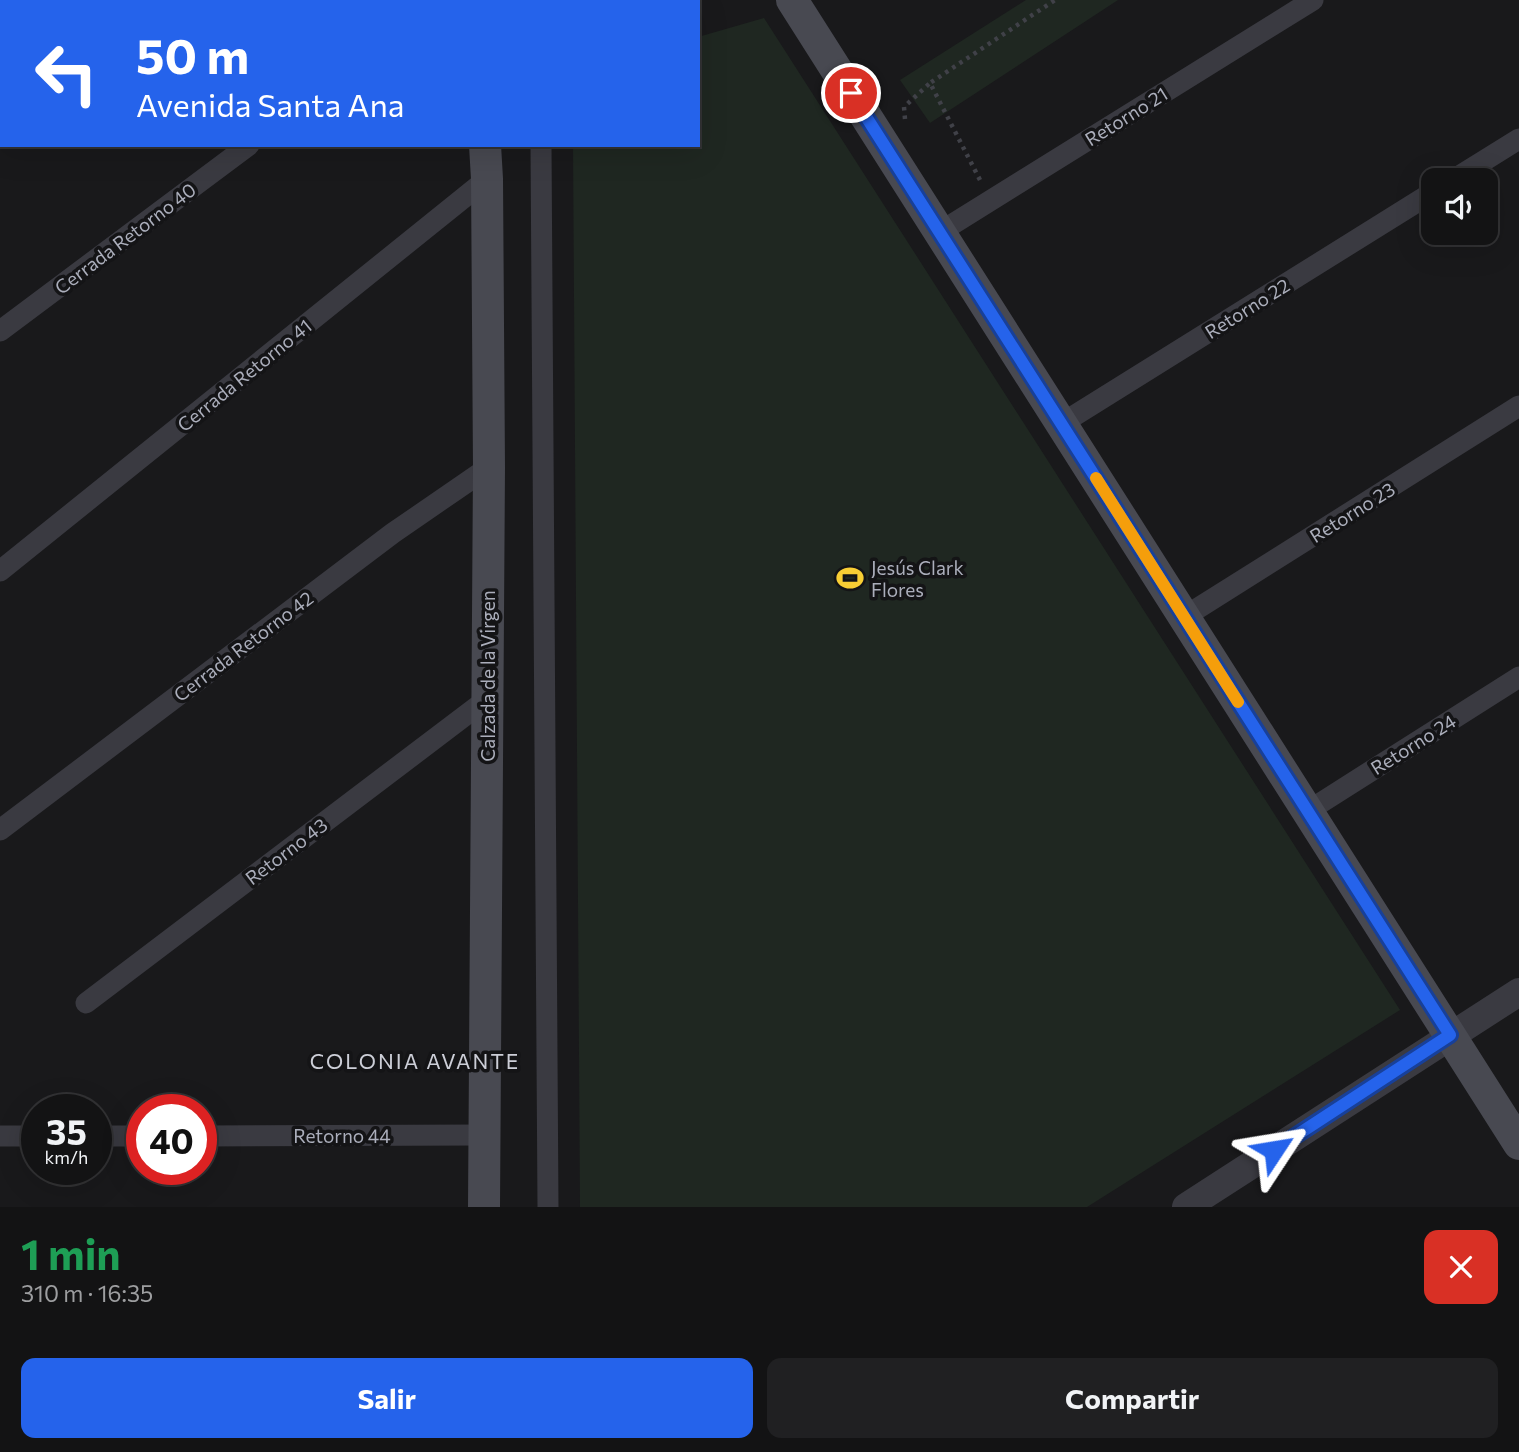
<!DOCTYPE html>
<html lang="es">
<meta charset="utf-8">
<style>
:root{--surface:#131314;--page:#202022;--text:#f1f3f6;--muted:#9d9ea0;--line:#323234;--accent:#2563eb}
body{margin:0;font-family:Commissioner,sans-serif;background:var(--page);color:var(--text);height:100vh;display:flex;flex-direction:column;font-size:26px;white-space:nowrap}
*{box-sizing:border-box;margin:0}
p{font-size:23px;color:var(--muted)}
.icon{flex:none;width:38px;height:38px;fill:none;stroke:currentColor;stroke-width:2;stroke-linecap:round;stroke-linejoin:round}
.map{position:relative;height:1207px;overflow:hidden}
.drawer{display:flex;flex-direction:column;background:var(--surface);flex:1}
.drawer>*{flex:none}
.guide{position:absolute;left:0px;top:0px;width:700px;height:147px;box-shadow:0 7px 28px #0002,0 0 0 2px var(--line);background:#2563eb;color:#fff;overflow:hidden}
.fabs{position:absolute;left:1421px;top:168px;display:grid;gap:14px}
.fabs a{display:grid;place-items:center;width:77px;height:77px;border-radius:14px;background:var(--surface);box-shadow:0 7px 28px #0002,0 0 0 2px var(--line);font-size:35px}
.speed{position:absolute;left:21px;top:1094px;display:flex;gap:14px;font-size:35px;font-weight:700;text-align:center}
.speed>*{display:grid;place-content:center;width:91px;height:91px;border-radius:50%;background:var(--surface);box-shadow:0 7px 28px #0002,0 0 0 2px var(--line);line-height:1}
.speed small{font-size:18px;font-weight:400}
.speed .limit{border:10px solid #d22;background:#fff;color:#111}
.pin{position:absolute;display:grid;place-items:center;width:60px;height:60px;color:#fff;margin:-30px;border:4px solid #fff;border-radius:50%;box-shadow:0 2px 7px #0007}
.me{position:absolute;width:77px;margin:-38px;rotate:57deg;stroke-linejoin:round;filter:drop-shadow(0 0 5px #0008)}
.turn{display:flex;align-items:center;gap:24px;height:147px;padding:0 21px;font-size:32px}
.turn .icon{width:91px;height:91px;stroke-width:2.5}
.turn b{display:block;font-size:49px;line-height:60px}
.round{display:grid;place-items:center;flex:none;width:74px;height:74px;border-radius:14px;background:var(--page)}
.headline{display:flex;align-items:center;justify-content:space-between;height:119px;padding:0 21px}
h1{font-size:42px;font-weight:700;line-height:52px;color:#1e9e55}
.primary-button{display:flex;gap:14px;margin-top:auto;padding:14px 21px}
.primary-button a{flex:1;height:80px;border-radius:14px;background:var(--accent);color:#fff;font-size:28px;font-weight:700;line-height:80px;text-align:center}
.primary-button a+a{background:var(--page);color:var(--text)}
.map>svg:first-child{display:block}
.green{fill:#1f2721}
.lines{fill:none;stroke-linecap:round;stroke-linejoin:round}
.path{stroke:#404148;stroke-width:4.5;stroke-dasharray:3.5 5;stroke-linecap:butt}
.minor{stroke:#3a3a41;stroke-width:21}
.tertiary{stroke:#3a3a41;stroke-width:28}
.secondary{stroke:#484951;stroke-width:32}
.primary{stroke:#565760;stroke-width:35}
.route-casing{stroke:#184099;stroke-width:18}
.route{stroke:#2563eb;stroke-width:12}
.slow{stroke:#f59e0b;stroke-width:12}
.labels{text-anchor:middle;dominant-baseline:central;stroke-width:7;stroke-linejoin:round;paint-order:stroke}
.street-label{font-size:19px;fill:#abaebb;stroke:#141416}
.poi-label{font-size:19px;fill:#abaebb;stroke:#141416;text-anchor:start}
.neighbourhood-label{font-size:21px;letter-spacing:2px;fill:#ccced7;stroke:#141416}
</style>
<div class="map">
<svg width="1519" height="1207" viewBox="0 0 1519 1207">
<rect width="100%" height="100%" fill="#19191b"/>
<!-- green -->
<g class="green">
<polygon points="1026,0 1118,0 930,123 900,80"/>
<polygon points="764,18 1400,1010 1087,1207 580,1207 573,145 698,145 698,37"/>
</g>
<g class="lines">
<!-- path -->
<g class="path">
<polyline points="905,119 904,107 930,83"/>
<polyline points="980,180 930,83 1055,0"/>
</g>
<!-- minor -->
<g class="minor">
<polyline points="540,0 541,2"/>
<polyline points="541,145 548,1207"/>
<polyline points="1453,180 1519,139"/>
<polyline points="940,232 1313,0"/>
<polyline points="0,331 249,145"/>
<polyline points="1061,424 1433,192"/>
<polyline points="0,571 487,179"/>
<polyline points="1184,617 1519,406"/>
<polyline points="1308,811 1519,677"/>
<polyline points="0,830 393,533 489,467"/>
<polyline points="86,1003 487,699"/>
<polyline points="0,1136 37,1136"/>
<polyline points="96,1136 142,1136"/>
<polyline points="201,1136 484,1135"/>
</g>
<!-- tertiary -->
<polyline class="tertiary" points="1186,1207 1519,992"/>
<!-- secondary -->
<g class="secondary">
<polyline points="441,0 442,2"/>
<polyline points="792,0 1519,1144"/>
<polyline points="486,2 486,0"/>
<polyline points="484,1207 489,467 487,179 485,145"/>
</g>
<!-- primary -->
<g class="primary">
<polyline points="47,2 49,0"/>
<polyline points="0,36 2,35"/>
</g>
</g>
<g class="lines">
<!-- route casing -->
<g class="route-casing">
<polyline id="route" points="851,93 1450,1035 1274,1150"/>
</g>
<!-- route -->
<use href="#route" class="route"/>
<!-- slow -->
<polyline class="slow" points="1096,478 1238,702"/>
</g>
<!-- icons -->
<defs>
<g id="stadium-bare" transform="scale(2.1)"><path d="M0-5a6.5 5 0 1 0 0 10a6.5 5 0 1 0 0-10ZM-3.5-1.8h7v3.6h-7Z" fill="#f8ce34" stroke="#141416" stroke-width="2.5" paint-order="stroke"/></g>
</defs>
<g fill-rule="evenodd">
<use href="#stadium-bare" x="850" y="578"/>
</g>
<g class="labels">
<!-- street labels -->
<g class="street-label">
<text transform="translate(1126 116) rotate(-32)">Retorno 21</text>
<text transform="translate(125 238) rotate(-37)">Cerrada Retorno 40</text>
<text transform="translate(1247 308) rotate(-32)">Retorno 22</text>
<text transform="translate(244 375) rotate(-39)">Cerrada Retorno 41</text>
<text transform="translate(1352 512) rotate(-32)">Retorno 23</text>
<text transform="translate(243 646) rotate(-37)">Cerrada Retorno 42</text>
<text transform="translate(487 676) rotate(-90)">Calzada de la Virgen</text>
<text transform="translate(1413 744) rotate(-32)">Retorno 24</text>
<text transform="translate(286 851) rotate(-37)">Retorno 43</text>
<text x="342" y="1135">Retorno 44</text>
</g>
<!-- poi labels -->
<g class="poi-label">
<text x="871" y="567">Jesús Clark<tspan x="871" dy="22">Flores</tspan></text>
</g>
<!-- neighbourhood labels -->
<g class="neighbourhood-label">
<text x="415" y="1060">COLONIA AVANTE</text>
</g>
</g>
</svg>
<div class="fabs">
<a><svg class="icon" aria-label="sound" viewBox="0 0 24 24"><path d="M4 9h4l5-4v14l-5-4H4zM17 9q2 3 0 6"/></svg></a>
</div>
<div class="speed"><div>35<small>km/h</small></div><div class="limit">40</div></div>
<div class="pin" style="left:851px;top:93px;background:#d93025"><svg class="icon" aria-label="arrive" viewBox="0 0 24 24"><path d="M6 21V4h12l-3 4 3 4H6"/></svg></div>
<svg class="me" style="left:1274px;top:1150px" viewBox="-20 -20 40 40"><path d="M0-17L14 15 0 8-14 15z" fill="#2563eb" stroke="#fff" stroke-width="4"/></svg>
<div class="guide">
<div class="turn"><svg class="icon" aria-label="left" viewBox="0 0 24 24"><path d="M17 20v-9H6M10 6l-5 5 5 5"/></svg><div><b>50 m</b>Avenida Santa Ana</div></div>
</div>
</div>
<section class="drawer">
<div class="headline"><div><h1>1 min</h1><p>310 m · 16:35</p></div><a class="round" style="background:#d93025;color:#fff"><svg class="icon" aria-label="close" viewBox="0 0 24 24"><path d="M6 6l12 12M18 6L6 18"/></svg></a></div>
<div class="primary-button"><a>Salir</a><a>Compartir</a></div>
</section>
